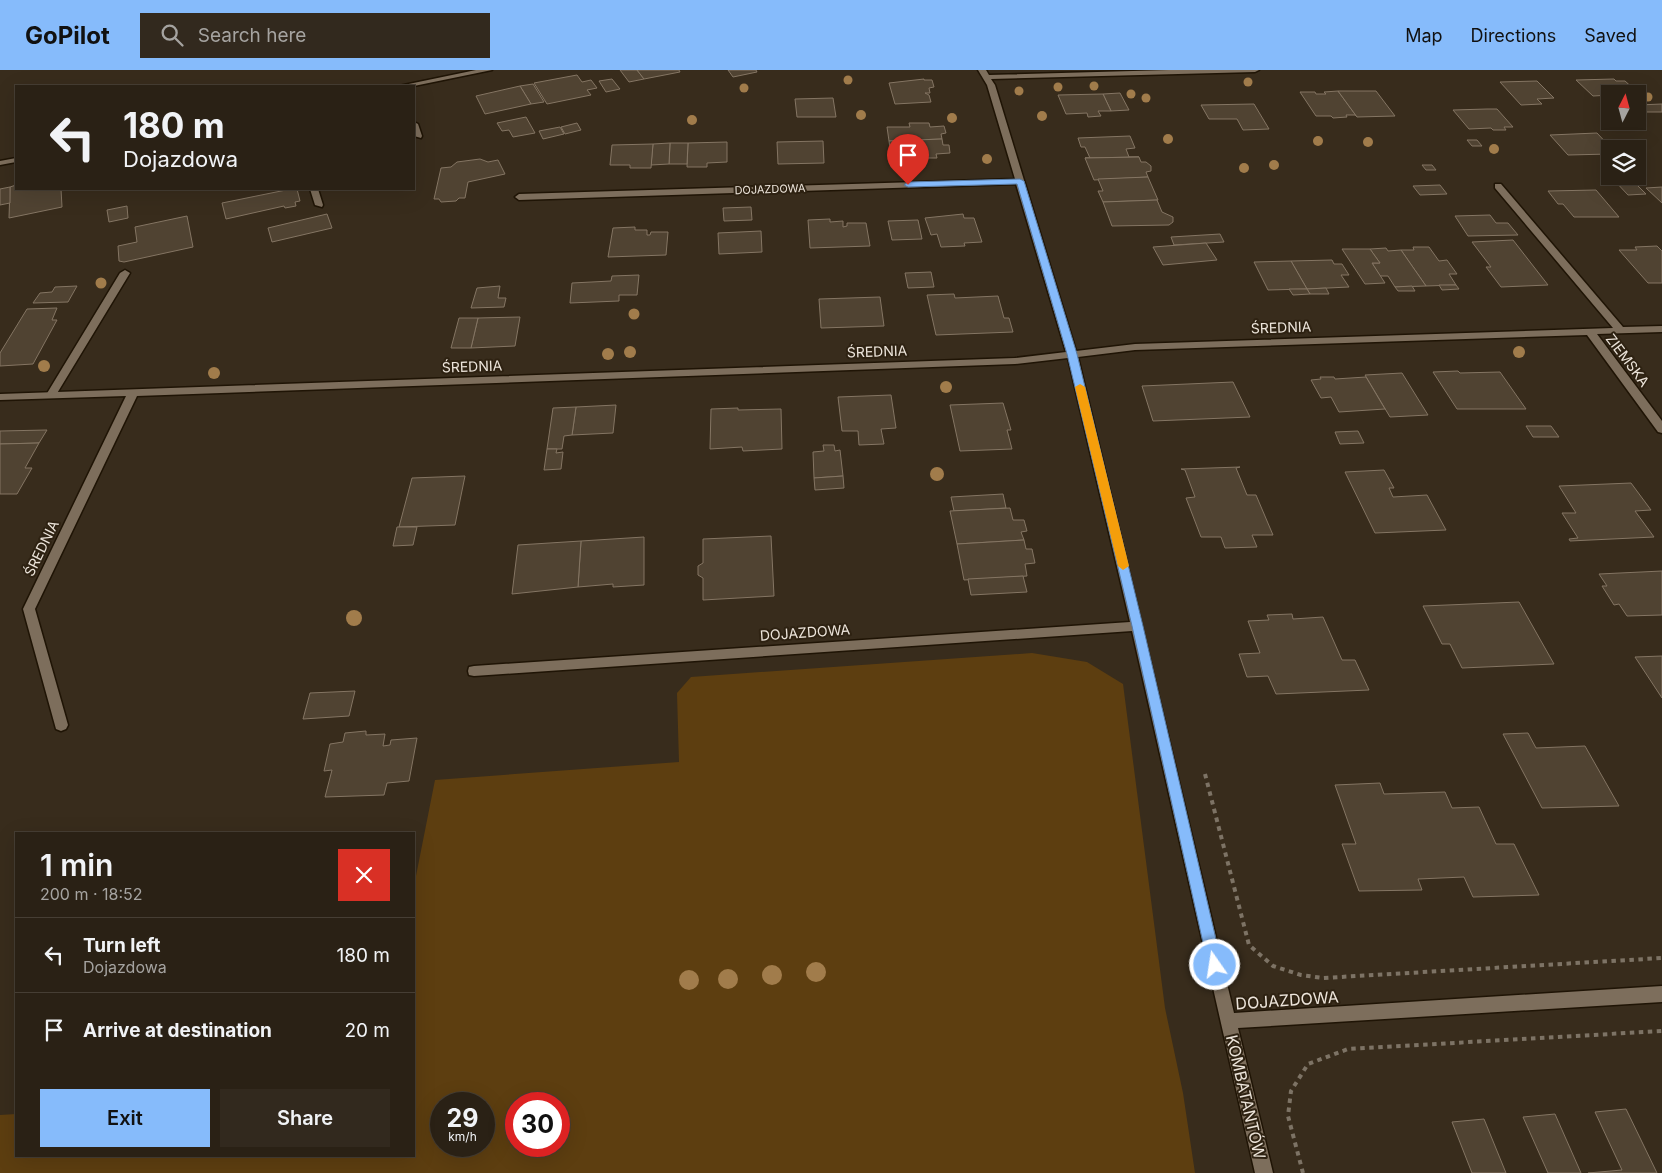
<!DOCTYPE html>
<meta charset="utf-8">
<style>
:root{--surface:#2a2115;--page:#32291e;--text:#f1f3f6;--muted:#a5a3a0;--line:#463e34;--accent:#86bbfb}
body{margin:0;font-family:Inter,sans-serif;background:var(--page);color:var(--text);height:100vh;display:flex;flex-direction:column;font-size:19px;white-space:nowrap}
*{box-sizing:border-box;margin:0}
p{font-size:16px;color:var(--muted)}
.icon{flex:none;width:28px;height:28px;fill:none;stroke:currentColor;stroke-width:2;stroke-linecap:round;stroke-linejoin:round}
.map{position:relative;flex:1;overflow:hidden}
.sheet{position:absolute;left:15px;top:762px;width:400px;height:325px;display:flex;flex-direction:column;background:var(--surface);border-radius:0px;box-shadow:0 5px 20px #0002,0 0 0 1px var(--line)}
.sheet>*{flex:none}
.banner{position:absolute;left:15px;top:15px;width:400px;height:105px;border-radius:0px;box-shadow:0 5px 20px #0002,0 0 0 1px var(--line);background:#2a2115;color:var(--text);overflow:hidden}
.needle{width:32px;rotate:6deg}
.controls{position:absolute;left:1601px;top:15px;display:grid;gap:10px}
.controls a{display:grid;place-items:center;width:45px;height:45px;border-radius:0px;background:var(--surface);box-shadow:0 5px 20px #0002,0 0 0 1px var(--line);font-size:25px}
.speed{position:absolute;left:430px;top:1022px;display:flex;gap:10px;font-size:25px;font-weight:700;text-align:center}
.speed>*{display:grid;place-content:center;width:65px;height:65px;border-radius:50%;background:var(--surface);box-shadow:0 5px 20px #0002,0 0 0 1px var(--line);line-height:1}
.speed small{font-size:12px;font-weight:400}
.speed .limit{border:8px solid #d22;background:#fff;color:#111}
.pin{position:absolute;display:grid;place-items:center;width:42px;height:42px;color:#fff;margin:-51px -21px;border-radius:50% 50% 50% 0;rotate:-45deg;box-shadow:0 0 5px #0007}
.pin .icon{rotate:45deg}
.me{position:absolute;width:55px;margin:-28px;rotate:347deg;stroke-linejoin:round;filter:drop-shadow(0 0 4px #0008)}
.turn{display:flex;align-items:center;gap:18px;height:105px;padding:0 25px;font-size:22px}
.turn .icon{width:65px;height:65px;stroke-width:2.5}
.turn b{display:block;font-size:35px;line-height:42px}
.round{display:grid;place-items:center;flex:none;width:52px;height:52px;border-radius:0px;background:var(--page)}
.overview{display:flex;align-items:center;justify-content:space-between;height:85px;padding:0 25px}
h1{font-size:30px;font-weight:600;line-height:38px}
.cta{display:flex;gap:10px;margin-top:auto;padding:10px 25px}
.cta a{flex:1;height:58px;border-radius:0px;background:var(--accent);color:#111;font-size:20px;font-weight:600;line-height:58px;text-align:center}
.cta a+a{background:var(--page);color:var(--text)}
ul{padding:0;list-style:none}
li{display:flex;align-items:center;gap:15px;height:75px;padding:0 25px;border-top:1px solid var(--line)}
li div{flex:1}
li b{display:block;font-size:19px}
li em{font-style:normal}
header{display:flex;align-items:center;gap:30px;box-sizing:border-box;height:70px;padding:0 25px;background:var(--accent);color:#111}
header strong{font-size:24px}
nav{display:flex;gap:28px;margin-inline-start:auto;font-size:18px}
.search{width:350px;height:45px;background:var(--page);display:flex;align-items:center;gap:12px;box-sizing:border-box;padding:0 18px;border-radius:0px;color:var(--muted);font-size:19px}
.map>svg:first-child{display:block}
.green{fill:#5d3e10;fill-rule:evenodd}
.building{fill:#504332;stroke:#847563}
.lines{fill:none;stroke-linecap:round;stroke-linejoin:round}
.lane-casing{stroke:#1f1405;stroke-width:3}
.street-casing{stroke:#1f1405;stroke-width:3}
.path{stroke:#7d7365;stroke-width:4;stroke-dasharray:4.5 4.5;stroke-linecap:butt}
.lane{fill:#7d6e5c;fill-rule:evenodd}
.street{fill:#7d6e5c;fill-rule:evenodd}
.tree{fill:#a17c4b}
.route{fill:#86bbfb;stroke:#577aa3}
.slow{fill:#f59e0b}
.labels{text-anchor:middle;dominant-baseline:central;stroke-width:4;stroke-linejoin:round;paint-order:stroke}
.far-street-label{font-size:11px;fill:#ece4da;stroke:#2e2212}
.street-label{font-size:14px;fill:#ece4da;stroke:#2e2212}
.near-street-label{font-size:16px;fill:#ece4da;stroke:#2e2212}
</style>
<header>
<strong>GoPilot</strong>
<div class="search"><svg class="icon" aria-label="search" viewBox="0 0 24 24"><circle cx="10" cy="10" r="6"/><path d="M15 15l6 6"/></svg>Search here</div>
<nav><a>Map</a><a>Directions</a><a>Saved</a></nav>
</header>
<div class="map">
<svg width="1662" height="1103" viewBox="0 0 1662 1103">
<rect width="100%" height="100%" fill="#382c1c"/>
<!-- green -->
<path class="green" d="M1032,583L1087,592L1123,614L1165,938L1183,1023L1195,1103H0V1045L16,1044V1086H414V816L435,710L679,692L677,623L691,607ZM441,1034H484V1076H441ZM516,1034H559V1076H516Z"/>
<!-- building -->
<g class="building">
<polygon points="620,0 637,0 644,9 629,12"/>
<polygon points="637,0 679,0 680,2 644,9"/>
<polygon points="728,0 756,0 757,2 733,7"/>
<polygon points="577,5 582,12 591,10 597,18 587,20 591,25 547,34 534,13"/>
<polygon points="612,9 620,19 606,22 599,11"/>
<polygon points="924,9 924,10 932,10 934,17 929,18 930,23 925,23 929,25 931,32 895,34 889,13"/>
<polygon points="1614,9 1616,11 1625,11 1636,21 1626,21 1629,24 1593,26 1576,10"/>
<polygon points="1537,11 1554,28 1537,29 1542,34 1521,35 1500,12"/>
<polygon points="533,14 544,32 531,34 520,16"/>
<polygon points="520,16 531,34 485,44 476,26"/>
<polygon points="1338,21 1357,47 1355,45 1346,45 1347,47 1333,48 1331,46 1316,46 1300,22 1315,22 1316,24 1326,24 1324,22"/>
<polygon points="1338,21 1376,21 1395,46 1357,47"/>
<polygon points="1120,23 1129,40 1111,41 1103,24"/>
<polygon points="1103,24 1111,41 1098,41 1101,46 1088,47 1087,43 1066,44 1058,25"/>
<polygon points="833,28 836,47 797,47 795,29"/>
<polygon points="1254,34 1269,59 1243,60 1237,49 1209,49 1201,35"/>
<polygon points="1662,34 1662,42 1644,42 1638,37 1638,35"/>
<polygon points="1487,39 1497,39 1513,57 1504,57 1506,60 1493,60 1491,58 1469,59 1453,40"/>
<polygon points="526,47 535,63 513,67 509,60 502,61 497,53"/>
<polygon points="577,53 581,60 565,64 561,57"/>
<polygon points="909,53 929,53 930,57 944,56 946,63 941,64 942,69 889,71 887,57 910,57"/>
<polygon points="560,57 564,64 543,69 539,61"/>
<polygon points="1597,63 1612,79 1610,84 1568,85 1550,65"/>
<polygon points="1130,66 1135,78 1126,79 1129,87 1139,87 1085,88 1090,88 1085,77 1081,77 1078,68"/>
<polygon points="942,69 943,75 949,75 950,83 936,84 937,88 916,88 915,85 891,85 889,71"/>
<polygon points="1467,70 1477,70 1482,76 1472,76"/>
<polygon points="823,71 824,93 778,94 777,72"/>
<polygon points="727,72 727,92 707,93 707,97 687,97 688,73"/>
<polygon points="670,73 688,73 687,94 669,94"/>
<polygon points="670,73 669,94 651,95 653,74"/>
<polygon points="653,74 651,98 630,98 630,95 610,95 612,75"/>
<polygon points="1139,87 1141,92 1146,92 1151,96 1151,101 1146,102 1148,107 1094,110 1085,88"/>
<polygon points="480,89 488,92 498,90 505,104 468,112 465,128 459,128 456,131 441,132 439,129 434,129 441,98 451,97 457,92"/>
<polygon points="1422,95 1432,95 1436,100 1426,100"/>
<polygon points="1148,107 1158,130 1103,132 1098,121 1103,121 1098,109"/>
<polygon points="1630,108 1646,124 1628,125 1613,109"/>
<polygon points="16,115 16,119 61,119 62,137 9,148 10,117"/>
<polygon points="1440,115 1447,124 1420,125 1413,116"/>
<polygon points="10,117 10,133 0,135 0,119"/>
<polygon points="1662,117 1662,133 1646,118"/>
<polygon points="291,119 297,119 300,131 295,132 296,136 285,138 284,136 226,149 222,133"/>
<polygon points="1596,120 1619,147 1574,147 1563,134 1558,134 1548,121"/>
<polygon points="1157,130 1162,142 1173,147 1173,152 1169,155 1112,156 1103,132"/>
<polygon points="127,136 128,148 109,152 107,140"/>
<polygon points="751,137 752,150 724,151 723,138"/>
<polygon points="327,144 332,158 272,172 268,158"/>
<polygon points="963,144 964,148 974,148 982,172 964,173 965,176 941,177 937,164 931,165 925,148"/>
<polygon points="1490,145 1496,153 1508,153 1518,165 1468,166 1455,146"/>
<polygon points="187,146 193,177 124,192 119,191 118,176 137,172 135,157"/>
<polygon points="830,149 830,152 843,151 843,157 847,156 847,153 866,153 870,176 810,178 808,150"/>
<polygon points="918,150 922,169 892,170 888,151"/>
<polygon points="635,157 635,160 647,160 647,165 650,165 651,162 668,162 666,185 608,187 613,158"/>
<polygon points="761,161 762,182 719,184 718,163"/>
<polygon points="1220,164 1224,172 1174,175 1171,167"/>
<polygon points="1513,170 1548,215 1501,217 1486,197 1491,197 1472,172"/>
<polygon points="1206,173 1217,190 1163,195 1153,177"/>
<polygon points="1657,176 1662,181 1662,213 1648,213 1619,180 1637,180 1635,177"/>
<polygon points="1413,177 1429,177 1439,191 1447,190 1457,204 1449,204 1456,215 1426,216 1401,180 1414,180"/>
<polygon points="1386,178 1388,181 1401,180 1426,216 1395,217 1388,206 1380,206 1372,193 1380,193 1370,179"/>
<polygon points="1342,179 1370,179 1380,193 1372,193 1385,213 1365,214"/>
<polygon points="1332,190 1334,194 1342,194 1349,205 1341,205 1349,217 1307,219 1291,191"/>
<polygon points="1291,191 1307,219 1268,220 1254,192"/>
<polygon points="931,202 934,217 908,218 905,203"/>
<polygon points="639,205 637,225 619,225 619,231 570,233 572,213 611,211 612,206"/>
<polygon points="1439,215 1456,215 1459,219 1442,220"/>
<polygon points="77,216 68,232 33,233 40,223 52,222 55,217"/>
<polygon points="500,216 498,228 506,228 504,237 471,238 477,218"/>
<polygon points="1412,216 1415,221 1398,221 1395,217"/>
<polygon points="1326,218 1329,224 1310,224 1307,219"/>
<polygon points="1289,219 1307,219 1310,224 1293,225"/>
<polygon points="954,224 955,228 998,226 1004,248 1009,248 1013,262 936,265 927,225"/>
<polygon points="880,227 884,256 821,258 819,229"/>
<polygon points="57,238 52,250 57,250 33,294 0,296 0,283 27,239"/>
<polygon points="520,247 515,276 471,278 478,248"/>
<polygon points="459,248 478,248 471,278 451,278"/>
<polygon points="1458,301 1460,303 1500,302 1526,339 1457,339 1433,302"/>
<polygon points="1402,303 1428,345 1390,347 1365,305"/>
<polygon points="1320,307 1334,307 1335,309 1366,307 1385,339 1339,342 1331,327 1321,328 1311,310 1321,309"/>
<polygon points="1233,312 1250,347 1153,351 1142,316"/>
<polygon points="891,325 896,358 881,359 884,374 859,375 858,361 842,361 838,327"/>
<polygon points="1003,333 1011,360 1007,360 1012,379 960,381 950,335"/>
<polygon points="616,335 613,363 572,365 576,337"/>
<polygon points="576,337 572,365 564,366 562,379 547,379 553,338"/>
<polygon points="738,338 738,340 781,339 782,379 743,381 742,377 710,379 711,339"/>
<polygon points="1526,356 1551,356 1559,367 1533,367"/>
<polygon points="47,360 39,373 0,374 0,361"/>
<polygon points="1358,361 1364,373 1340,374 1335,362"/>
<polygon points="39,373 25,398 32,398 17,424 0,424 0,374"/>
<polygon points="823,375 834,375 835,381 840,380 843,406 814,408 813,382 824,381"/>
<polygon points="547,379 557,379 556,383 563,382 561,399 544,400"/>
<polygon points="1240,397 1236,398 1247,425 1256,425 1273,465 1252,465 1257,477 1225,478 1221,467 1201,467 1186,428 1195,427 1185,400 1181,399"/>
<polygon points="1384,400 1394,418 1389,418 1393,427 1427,425 1446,460 1375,463 1345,402"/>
<polygon points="465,406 455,455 399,457 412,408"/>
<polygon points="843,406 844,418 815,420 814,408"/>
<polygon points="1631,413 1651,440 1635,441 1654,467 1570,471 1569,469 1578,468 1562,443 1576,443 1559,416"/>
<polygon points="1003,424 1006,438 954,441 951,427"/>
<polygon points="1010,438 1013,450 1024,450 1027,461 1021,462 1024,470 957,474 950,441"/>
<polygon points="397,457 417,457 413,475 393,476"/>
<polygon points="771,466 774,526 703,530 703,508 698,505 698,496 703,493 703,469"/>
<polygon points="644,467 644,515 613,517 613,514 578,517 581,471"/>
<polygon points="1024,470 1026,479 1032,479 1035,493 1025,494 1027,506 964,510 957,474"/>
<polygon points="581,471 578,517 512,524 518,475"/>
<polygon points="1662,501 1662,545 1627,546 1619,534 1614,535 1602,516 1607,516 1599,504"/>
<polygon points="1023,506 1027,522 971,525 968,509"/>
<polygon points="1519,532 1554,594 1462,598 1450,574 1442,574 1423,536"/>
<polygon points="1292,544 1293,549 1323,547 1342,590 1355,590 1369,620 1276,624 1268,606 1247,607 1239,584 1260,583 1248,551 1269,550 1267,545"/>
<polygon points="1662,586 1662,628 1635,587"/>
<polygon points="355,621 349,646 303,649 310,623"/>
<polygon points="366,661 366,665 385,664 383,676 390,675 391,670 417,668 409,711 387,713 384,725 325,727 332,700 324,701 330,674 343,672 345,663"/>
<polygon points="1528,663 1536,678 1585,676 1619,736 1542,738 1503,664"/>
<polygon points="1380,713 1384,724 1445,722 1452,738 1479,737 1496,774 1514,774 1539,825 1473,827 1464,807 1418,809 1422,820 1359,821 1342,774 1356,774 1335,715"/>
<polygon points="1626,1039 1657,1103 1588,1103 1622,1100 1595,1042"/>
<polygon points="1555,1044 1581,1103 1548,1103 1523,1047"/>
<polygon points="1484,1049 1506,1103 1472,1103 1452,1052"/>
</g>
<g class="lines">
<!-- lane casing -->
<g class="lane-casing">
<g id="lane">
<polygon points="414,52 418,54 422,66 421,68 414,66"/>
<polygon points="310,119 318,119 323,135 322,137 315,135"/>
<polygon points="125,200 130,203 56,325 55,327 47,327 46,325 120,203"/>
</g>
</g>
<!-- street casing -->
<g class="street-casing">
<g id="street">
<polygon points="476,0 492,0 414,16 399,16"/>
<polygon points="978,0 986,0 989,5 1169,0 1259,0 1255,2 991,9 995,15 1076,281 1135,274 1613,258 1495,118 1495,114 1501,114 1623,257 1662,256 1662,262 1597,264 1662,351 1662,363 1658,362 1587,265 1135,280 1078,287 1234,943 1662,916 1662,932 1238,958 1273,1103 1255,1103 1132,561 474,606 469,605 468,601 469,597 474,596 1130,552 1068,288 1015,294 137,326 35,539 68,655 66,659 61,661 56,659 23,539 126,326 0,330 0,324 1015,288 1066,282 1016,114 519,130 515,127 519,124 1015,109 987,15"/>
<polygon points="16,88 16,92 0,95 0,91"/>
</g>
</g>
<!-- path -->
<g class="path">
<polyline points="1205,704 1249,875 1273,896 1301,905 1323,908 1662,888"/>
<polyline points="1303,1103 1288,1046 1291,1021 1308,994 1348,979 1662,961"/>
</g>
<!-- lane -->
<use href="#lane" class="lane"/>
<!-- street -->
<use href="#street" class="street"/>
</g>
<!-- trees -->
<g class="tree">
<circle cx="848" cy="10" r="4.5"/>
<circle cx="1248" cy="12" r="4.5"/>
<circle cx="1094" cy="16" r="4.5"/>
<circle cx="1058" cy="17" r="4.5"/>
<circle cx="744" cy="18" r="4.5"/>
<circle cx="1019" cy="21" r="4.5"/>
<circle cx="1131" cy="24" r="4.5"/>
<circle cx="1648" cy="27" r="4.5"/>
<circle cx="1146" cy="28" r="4.5"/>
<circle cx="861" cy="45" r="5"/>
<circle cx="1042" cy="46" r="5"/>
<circle cx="952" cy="48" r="5"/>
<circle cx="692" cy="50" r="5"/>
<circle cx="1168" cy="69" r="5"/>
<circle cx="1318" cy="71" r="5"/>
<circle cx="1368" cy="72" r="5"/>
<circle cx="1494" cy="79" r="5"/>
<circle cx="987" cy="89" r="5"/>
<circle cx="1274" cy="95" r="5"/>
<circle cx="1244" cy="98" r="5"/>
<circle cx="101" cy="213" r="5.5"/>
<circle cx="634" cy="244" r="5.5"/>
<circle cx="630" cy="282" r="6"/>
<circle cx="1519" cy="282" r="6"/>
<circle cx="608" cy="284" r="6"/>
<circle cx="44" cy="296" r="6"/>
<circle cx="214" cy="303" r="6"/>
<circle cx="946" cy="317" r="6"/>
<circle cx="937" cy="404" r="7"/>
<circle cx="354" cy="548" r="8"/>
<circle cx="816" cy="902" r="10"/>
<circle cx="772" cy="905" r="10"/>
<circle cx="728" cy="909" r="10"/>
<circle cx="689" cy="910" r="10"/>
</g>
<!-- route -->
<polygon class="route" points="1020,109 1024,111 1077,284 1143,556 1222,895 1220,900 1215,902 1210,900 1208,895 1132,556 1067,284 1017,114 908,117 904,115 908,112"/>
<!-- slow -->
<polygon class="slow" points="1080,314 1085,317 1129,496 1123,500 1118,496 1075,317"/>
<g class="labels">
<!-- far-street labels -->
<g class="far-street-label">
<text transform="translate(770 119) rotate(-2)">DOJAZDOWA</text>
</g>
<!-- street labels -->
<g class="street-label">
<text transform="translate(1281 257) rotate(-2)">ŚREDNIA</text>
<text transform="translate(877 281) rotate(-2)">ŚREDNIA</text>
<text transform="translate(1628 290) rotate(53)">ZIEMSKA</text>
<text transform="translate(472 296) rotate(-2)">ŚREDNIA</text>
<text transform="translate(41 478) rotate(-64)">ŚREDNIA</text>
<text transform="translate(805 562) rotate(-4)">DOJAZDOWA</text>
</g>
<!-- near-street labels -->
<g class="near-street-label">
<text transform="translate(1287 930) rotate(-4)">DOJAZDOWA</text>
<text transform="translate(1246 1027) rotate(77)">KOMBATANTÓW</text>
</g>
</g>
</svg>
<div class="controls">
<a><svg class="needle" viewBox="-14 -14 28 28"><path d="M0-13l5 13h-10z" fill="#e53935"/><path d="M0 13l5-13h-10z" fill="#a5a3a0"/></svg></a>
<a><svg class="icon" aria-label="layers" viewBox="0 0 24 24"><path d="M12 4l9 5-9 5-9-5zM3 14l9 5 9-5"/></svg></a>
</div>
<div class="speed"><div>29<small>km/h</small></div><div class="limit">30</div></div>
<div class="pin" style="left:908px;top:115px;background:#d93025"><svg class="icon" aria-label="arrive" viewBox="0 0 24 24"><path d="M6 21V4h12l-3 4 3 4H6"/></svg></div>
<svg class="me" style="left:1215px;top:895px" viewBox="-20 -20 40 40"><circle r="17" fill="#86bbfb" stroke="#fff" stroke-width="3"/><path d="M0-11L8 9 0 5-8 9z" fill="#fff"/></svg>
<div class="banner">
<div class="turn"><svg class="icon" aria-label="left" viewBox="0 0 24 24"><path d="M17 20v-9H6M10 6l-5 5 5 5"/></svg><div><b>180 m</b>Dojazdowa</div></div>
</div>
<section class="sheet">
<div class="overview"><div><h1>1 min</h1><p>200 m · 18:52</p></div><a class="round" style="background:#d93025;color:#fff"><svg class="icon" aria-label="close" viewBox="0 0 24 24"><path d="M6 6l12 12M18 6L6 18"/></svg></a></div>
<ul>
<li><svg class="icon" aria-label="left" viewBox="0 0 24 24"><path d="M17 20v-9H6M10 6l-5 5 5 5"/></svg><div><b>Turn left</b><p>Dojazdowa</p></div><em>180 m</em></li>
<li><svg class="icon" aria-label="arrive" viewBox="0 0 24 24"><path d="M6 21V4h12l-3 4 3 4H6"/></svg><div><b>Arrive at destination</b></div><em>20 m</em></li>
</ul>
<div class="cta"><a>Exit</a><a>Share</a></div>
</section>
</div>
